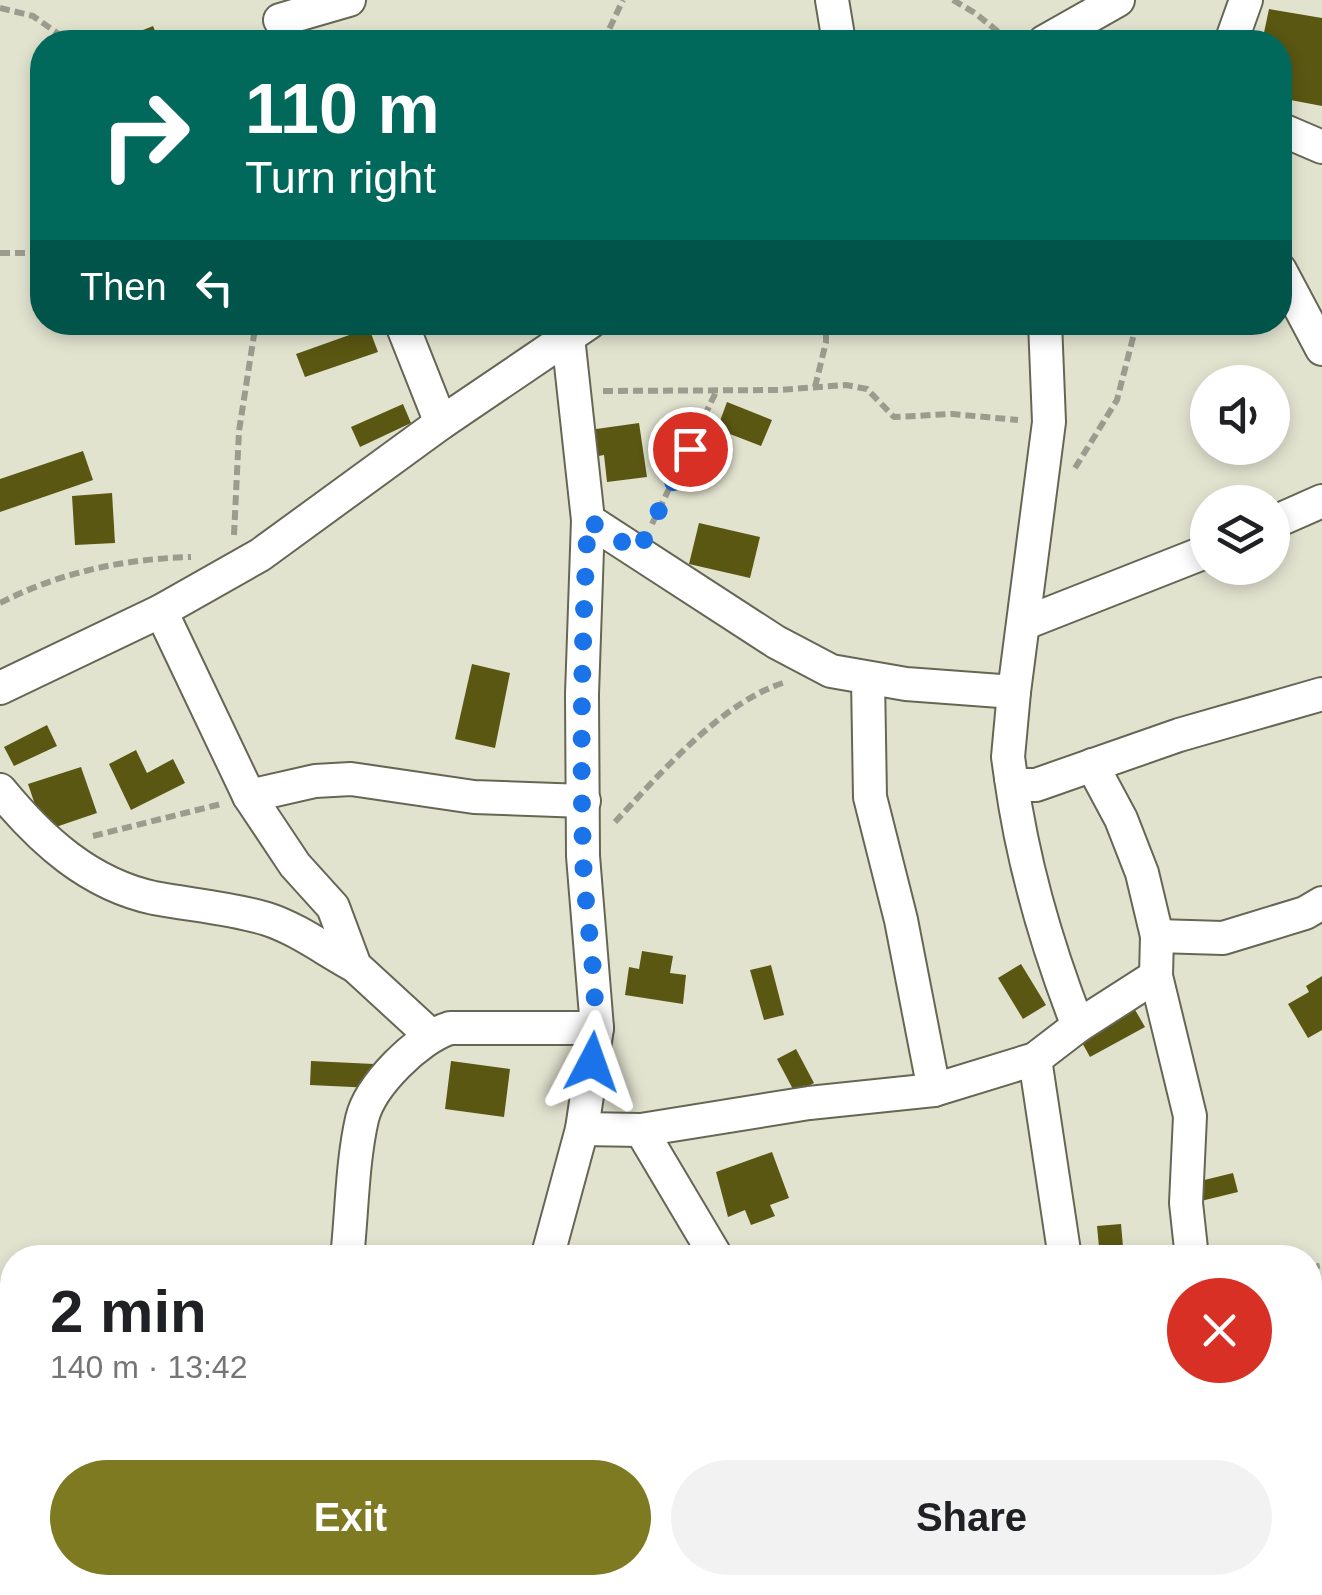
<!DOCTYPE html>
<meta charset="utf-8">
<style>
:root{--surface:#fff;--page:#f2f2f2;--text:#202124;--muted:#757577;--accent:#7e7a21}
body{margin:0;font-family:Helvetica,sans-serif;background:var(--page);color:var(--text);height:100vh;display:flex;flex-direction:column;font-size:38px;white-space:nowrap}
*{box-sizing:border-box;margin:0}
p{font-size:32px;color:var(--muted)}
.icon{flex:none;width:55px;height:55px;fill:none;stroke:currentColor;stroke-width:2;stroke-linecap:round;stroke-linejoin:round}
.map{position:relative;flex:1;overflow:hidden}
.drawer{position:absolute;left:0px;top:1245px;width:1322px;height:350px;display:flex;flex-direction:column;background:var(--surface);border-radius:40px 40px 0 0;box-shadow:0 5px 15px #0003}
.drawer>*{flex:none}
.top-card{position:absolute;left:30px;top:30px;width:1262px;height:305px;border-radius:40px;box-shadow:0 5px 15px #0003;background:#00695c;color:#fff;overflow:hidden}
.controls{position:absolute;left:1190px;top:365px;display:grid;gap:20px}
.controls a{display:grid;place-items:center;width:100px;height:100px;border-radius:50%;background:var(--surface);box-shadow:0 5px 15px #0003;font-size:50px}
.pin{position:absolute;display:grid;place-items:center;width:85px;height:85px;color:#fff;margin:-42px;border:5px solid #fff;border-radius:50%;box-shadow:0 2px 10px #0007}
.me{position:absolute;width:110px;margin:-55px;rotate:4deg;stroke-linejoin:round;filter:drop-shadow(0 0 8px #0008)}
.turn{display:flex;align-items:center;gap:35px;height:210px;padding:0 50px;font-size:45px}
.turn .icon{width:130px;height:130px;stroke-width:2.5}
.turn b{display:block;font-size:70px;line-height:85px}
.then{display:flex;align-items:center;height:95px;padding:0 50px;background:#0003;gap:20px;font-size:38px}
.round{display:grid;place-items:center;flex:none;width:105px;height:105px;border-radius:52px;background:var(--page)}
.head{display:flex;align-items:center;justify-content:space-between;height:170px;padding:0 50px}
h1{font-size:60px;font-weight:700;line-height:75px}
.cta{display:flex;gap:20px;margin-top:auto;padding:20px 50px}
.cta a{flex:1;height:115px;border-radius:60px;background:var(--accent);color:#fff;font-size:40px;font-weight:700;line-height:115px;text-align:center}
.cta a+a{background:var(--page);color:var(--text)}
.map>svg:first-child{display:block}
.building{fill:#5a5712}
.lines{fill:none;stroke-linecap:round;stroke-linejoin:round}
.minor-casing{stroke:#665;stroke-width:36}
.path{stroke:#9b9c8d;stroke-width:6;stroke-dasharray:10 5;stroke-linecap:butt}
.minor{stroke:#fff;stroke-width:32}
.route{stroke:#1a73e8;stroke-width:18;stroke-dasharray:0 32.4}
</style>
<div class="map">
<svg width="1322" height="1595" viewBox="0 0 1322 1595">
<rect width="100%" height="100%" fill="#e2e3cf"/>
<!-- building -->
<g class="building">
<polygon points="1269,9 1322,18 1322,106 1280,98 1280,42 1262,42"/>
<polygon points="153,26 160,42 124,42 123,38"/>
<polygon points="369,328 378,352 305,377 296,354"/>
<polygon points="727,402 772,420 761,446 717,429"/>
<polygon points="403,404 411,423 360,447 351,427"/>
<polygon points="639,423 647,477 607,482 604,455 593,457 589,430"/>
<polygon points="83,451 93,480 0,512 0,479"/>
<polygon points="112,493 115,543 75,545 72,496"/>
<polygon points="699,523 760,537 750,578 689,564"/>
<polygon points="472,664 510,673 495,748 455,739"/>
<polygon points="47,725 57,746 14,766 4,747"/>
<polygon points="136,750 147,773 173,759 185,783 131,810 109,764"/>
<polygon points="81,767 97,813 44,831 28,784"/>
<polygon points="642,951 673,956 670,973 686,975 683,1004 625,995 629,967 639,969"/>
<polygon points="1021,964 1046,1005 1023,1019 998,978"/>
<polygon points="771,965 784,1015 764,1020 750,970"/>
<polygon points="1322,976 1322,1030 1308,1038 1288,1004 1309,992 1306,986"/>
<polygon points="1134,1008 1145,1027 1090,1057 1080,1039"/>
<polygon points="796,1049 814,1083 795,1093 777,1059"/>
<polygon points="311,1061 374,1064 373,1088 310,1085"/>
<polygon points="451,1061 510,1069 504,1117 445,1109"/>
<polygon points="772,1152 789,1198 770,1205 775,1216 751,1225 745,1210 728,1217 716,1172"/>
<polygon points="1233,1173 1238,1192 1197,1202 1192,1183"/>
<polygon points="1121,1224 1124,1258 1100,1258 1097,1226"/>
<polygon points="1322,1290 1322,1326 1310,1328 1310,1292"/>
<polygon points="1018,1582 1064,1582 1061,1594"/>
<polygon points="783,1587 822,1588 822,1595 783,1595"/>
</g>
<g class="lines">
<!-- minor casing -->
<g class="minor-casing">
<g id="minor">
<polyline points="832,0 839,42"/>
<polyline points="280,20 349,0"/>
<polyline points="1044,42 1118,0"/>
<polyline points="1231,42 1246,0"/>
<polyline points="1280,129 1322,147"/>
<polyline points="1280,270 1322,349"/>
<polyline points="401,322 441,423"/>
<polyline points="1045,322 1049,422 1014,692 1008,757 1011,778 1021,785 1036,785 1179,735 1322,694"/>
<polyline points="588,520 776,642 831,671 906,684 1014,692"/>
<polyline points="1272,523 1322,501"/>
<polyline points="161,611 249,796 295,865 333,907 355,966 429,1034"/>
<polyline points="1025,623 1208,551"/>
<polyline points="868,679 870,797 901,920 934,1090"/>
<polyline points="0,688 161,611 260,555 441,423 590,322"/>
<polyline points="1092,765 1121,819 1142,873 1157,936 1156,976 1190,1116 1186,1203 1192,1258"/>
<path d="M1011,778C1023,865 1046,944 1078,1026"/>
<path d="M0,790C41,840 89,884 154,898C191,905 231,908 267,919C298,929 327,951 355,966"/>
<polyline points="249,796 315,781 351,779 474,797 584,801"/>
<polyline points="1157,936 1223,938 1305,913 1322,903"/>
<polyline points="1035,1059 1065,1258"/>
<polyline points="582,1129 641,1130 809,1103 934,1090 1035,1059 1078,1026 1156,976"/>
<polyline points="641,1130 717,1258"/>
<path d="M347,1258C352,1213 352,1163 362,1119C370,1085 418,1038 450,1028H597"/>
<polyline points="547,1258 582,1129 597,1028 583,856 582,694 588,520 568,337"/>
<polyline points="1310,1494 1322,1494"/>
<polyline points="0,1532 12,1535"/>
<polyline points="164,1582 185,1595"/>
<polyline points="904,1582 913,1595"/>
<polyline points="231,1595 233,1582"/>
<polyline points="521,1595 521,1582"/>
<polyline points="1175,1595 1178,1582"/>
</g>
</g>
<!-- path -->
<g class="path">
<polyline points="953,0 975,13 1011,42"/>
<polyline points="0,8 33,16 70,42"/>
<polyline points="603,42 623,0"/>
<polyline points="0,253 42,253"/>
<polyline points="815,387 826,342 826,322"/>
<polyline points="603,391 778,390 846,385 867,389 894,417 952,414 1018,420"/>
<polyline points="1075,468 1117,400 1137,322"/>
<polyline points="652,524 716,392"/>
<polyline points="234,535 239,431 256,322"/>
<path d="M0,603C61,572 123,559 191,557"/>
<path d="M615,822C659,775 722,701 786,682"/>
<polyline points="93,836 221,804"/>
<polyline points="1310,1268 1322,1265"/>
<polyline points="394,1595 396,1582"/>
</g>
<!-- minor -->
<use href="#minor" class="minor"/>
</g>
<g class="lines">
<!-- route -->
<path class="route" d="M592,1062C602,994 585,925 583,856C580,744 582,632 588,520L638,552L690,449"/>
</g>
</svg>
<div class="controls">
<a><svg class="icon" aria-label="sound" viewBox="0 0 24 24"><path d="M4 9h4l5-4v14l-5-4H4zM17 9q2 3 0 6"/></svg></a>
<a><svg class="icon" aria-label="layers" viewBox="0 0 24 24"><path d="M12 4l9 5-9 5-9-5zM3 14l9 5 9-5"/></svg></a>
</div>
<div class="pin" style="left:690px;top:449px;background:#d93025"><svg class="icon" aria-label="arrive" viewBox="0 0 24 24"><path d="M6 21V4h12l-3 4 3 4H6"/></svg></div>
<svg class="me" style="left:592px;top:1062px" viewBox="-20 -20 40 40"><path d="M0-17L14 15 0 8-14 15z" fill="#1a73e8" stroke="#fff" stroke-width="4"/></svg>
<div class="top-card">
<div class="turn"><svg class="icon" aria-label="right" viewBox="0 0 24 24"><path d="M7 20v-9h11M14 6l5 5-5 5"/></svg><div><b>110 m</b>Turn right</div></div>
<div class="then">Then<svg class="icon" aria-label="left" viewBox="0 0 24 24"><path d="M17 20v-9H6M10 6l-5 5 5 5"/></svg></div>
</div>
<section class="drawer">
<div class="head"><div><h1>2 min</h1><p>140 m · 13:42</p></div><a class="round" style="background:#d93025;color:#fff"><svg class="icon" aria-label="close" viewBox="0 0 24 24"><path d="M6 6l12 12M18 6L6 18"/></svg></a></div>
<div class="cta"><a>Exit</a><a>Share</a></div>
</section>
</div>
